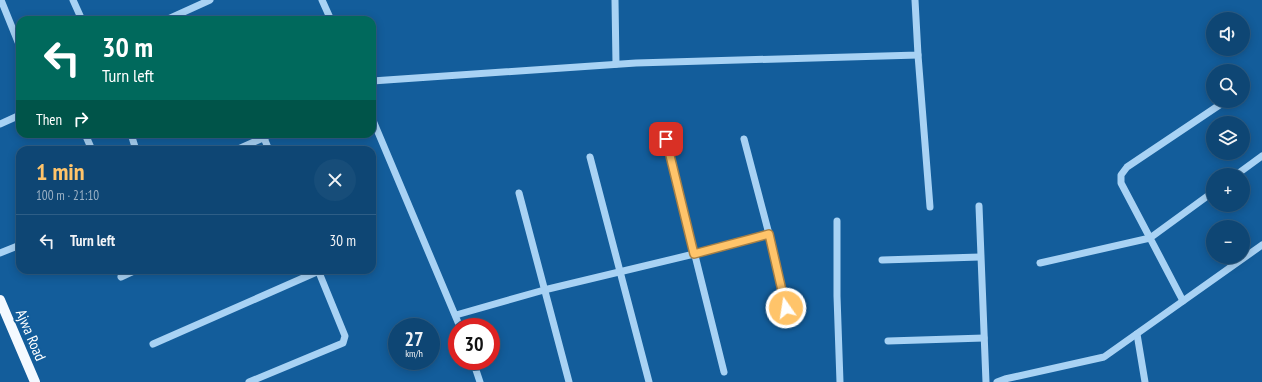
<!DOCTYPE html>
<meta charset="utf-8">
<style>
:root{--surface:#0e4674;--page:#174d79;--text:#f1f3f6;--muted:#9bb1c5;--line:#2e5e86;--accent:#ffc46a}
body{margin:0;font-family:"PT Sans Narrow",sans-serif;background:var(--page);color:var(--text);height:100vh;display:flex;flex-direction:column;font-size:15px;white-space:nowrap}
*{box-sizing:border-box;margin:0}
p{font-size:13px;color:var(--muted)}
.icon{flex:none;width:22px;height:22px;fill:none;stroke:currentColor;stroke-width:2;stroke-linecap:round;stroke-linejoin:round}
.map{position:relative;flex:1;overflow:hidden}
.details{position:absolute;left:16px;top:146px;width:360px;height:128px;display:flex;flex-direction:column;background:var(--surface);border-radius:12px;box-shadow:0 2px 10px #0003,0 0 0 1px var(--line)}
.details>*{flex:none}
.top-card{position:absolute;left:16px;top:16px;width:360px;height:122px;border-radius:12px;box-shadow:0 2px 10px #0003,0 0 0 1px var(--line);background:#00695c;color:#fff;overflow:hidden}
.buttons{position:absolute;left:1206px;top:12px;display:grid;gap:8px}
.buttons a{display:grid;place-items:center;width:44px;height:44px;border-radius:50%;background:var(--surface);box-shadow:0 2px 10px #0003,0 0 0 1px var(--line);font-size:20px}
.speed{position:absolute;left:388px;top:318px;display:flex;gap:8px;font-size:20px;font-weight:700;text-align:center}
.speed>*{display:grid;place-content:center;width:52px;height:52px;border-radius:50%;background:var(--surface);box-shadow:0 2px 10px #0003,0 0 0 1px var(--line);line-height:1}
.speed small{font-size:10px;font-weight:400}
.speed .limit{border:6px solid #d22;background:#fff;color:#111}
.pin{position:absolute;display:grid;place-items:center;width:34px;height:34px;color:#fff;margin:-17px;border-radius:8px;box-shadow:0 2px 6px #0006}
.me{position:absolute;width:44px;margin:-22px;rotate:347deg;stroke-linejoin:round;filter:drop-shadow(0 0 3px #0008)}
.turn{display:flex;align-items:center;gap:14px;height:84px;padding:0 20px;font-size:18px}
.turn .icon{width:52px;height:52px;stroke-width:2.5}
.turn b{display:block;font-size:28px;line-height:34px}
.then{display:flex;align-items:center;height:38px;padding:0 20px;background:#0003;gap:8px;font-size:15px}
.round{display:grid;place-items:center;flex:none;width:42px;height:42px;border-radius:21px;background:var(--page)}
.summary{display:flex;align-items:center;justify-content:space-between;height:68px;padding:0 20px}
h1{font-size:24px;font-weight:700;line-height:30px;color:var(--accent)}
ul{padding:0;list-style:none}
li{display:flex;align-items:center;gap:12px;height:52px;padding:0 20px;border-top:1px solid var(--line)}
li div{flex:1}
li b{display:block;font-size:15px}
li em{font-style:normal}
.map>svg:first-child{display:block}
.lines{fill:none;stroke-linecap:round;stroke-linejoin:round}
.minor{stroke:#a8d2f4;stroke-width:7}
.major{stroke:#f4f9ff;stroke-width:10}
.route-casing{stroke:#a67f45;stroke-width:10}
.route{stroke:#ffc46a;stroke-width:7}
.labels{text-anchor:middle;dominant-baseline:central;stroke-width:4;stroke-linejoin:round;paint-order:stroke}
.street-label{font-size:15px;fill:#fff;stroke:#135d9b}
</style>
<div class="map">
<svg width="1262" height="382" viewBox="0 0 1262 382">
<rect width="100%" height="100%" fill="#135d9b"/>
<g class="lines">
<!-- minor -->
<g class="minor">
<polyline points="1,0 20,47"/>
<polyline points="73,0 82,20"/>
<polyline points="322,0 331,20"/>
<polyline points="615,0 616,64"/>
<polyline points="166,20 210,0"/>
<polyline points="918,55 930,207"/>
<polyline points="372,81 636,63 918,55 915,0"/>
<polyline points="372,118 460,327"/>
<polyline points="0,124 20,115"/>
<polyline points="85,134 92,150"/>
<polyline points="131,134 136,150"/>
<polyline points="264,138 269,150"/>
<polyline points="666,139 724,372"/>
<polyline points="236,150 272,134"/>
<polyline points="590,157 649,382"/>
<polyline points="1236,175 1262,156"/>
<polyline points="519,193 569,382"/>
<polyline points="979,206 986,382"/>
<polyline points="837,221 837,296 840,382"/>
<polyline points="769,234 790,323"/>
<polyline points="0,253 20,245"/>
<polyline points="882,260 980,257"/>
<polyline points="1040,263 1150,238 1121,183 1121,175 1127,167 1221,104"/>
<polyline points="121,277 136,270"/>
<polyline points="1183,301 1150,238 1213,192"/>
<polyline points="456,315 544,290 694,254 769,234 744,139"/>
<polyline points="1137,334 1145,382"/>
<polyline points="888,341 984,338"/>
<polyline points="153,344 319,271"/>
<polyline points="473,361 480,382"/>
<polyline points="249,382 343,343 345,336 318,270"/>
<polyline points="997,382 1005,379 1104,357 1262,245"/>
</g>
<!-- major -->
<polyline class="major" points="0,300 35,382"/>
</g>
<g class="lines">
<!-- route casing -->
<g class="route-casing">
<polyline id="route" points="666,139 694,254 769,234 786,308"/>
</g>
<!-- route -->
<use href="#route" class="route"/>
</g>
<g class="labels">
<!-- street labels -->
<g class="street-label">
<text transform="translate(31 335) rotate(67)">Ajwa Road</text>
</g>
</g>
</svg>
<div class="buttons">
<a><svg class="icon" aria-label="sound" viewBox="0 0 24 24"><path d="M4 9h4l5-4v14l-5-4H4zM17 9q2 3 0 6"/></svg></a>
<a><svg class="icon" aria-label="search" viewBox="0 0 24 24"><circle cx="10" cy="10" r="6"/><path d="M15 15l6 6"/></svg></a>
<a><svg class="icon" aria-label="layers" viewBox="0 0 24 24"><path d="M12 4l9 5-9 5-9-5zM3 14l9 5 9-5"/></svg></a>
<a>+</a>
<a>−</a>
</div>
<div class="speed"><div>27<small>km/h</small></div><div class="limit">30</div></div>
<div class="pin" style="left:666px;top:139px;background:#d93025"><svg class="icon" aria-label="arrive" viewBox="0 0 24 24"><path d="M6 21V4h12l-3 4 3 4H6"/></svg></div>
<svg class="me" style="left:786px;top:308px" viewBox="-20 -20 40 40"><circle r="17" fill="#ffc46a" stroke="#fff" stroke-width="3"/><path d="M0-11L8 9 0 5-8 9z" fill="#fff"/></svg>
<div class="top-card">
<div class="turn"><svg class="icon" aria-label="left" viewBox="0 0 24 24"><path d="M17 20v-9H6M10 6l-5 5 5 5"/></svg><div><b>30 m</b>Turn left</div></div>
<div class="then">Then<svg class="icon" aria-label="right" viewBox="0 0 24 24"><path d="M7 20v-9h11M14 6l5 5-5 5"/></svg></div>
</div>
<section class="details">
<div class="summary"><div><h1>1 min</h1><p>100 m · 21:10</p></div><a class="round"><svg class="icon" aria-label="close" viewBox="0 0 24 24"><path d="M6 6l12 12M18 6L6 18"/></svg></a></div>
<ul>
<li><svg class="icon" aria-label="left" viewBox="0 0 24 24"><path d="M17 20v-9H6M10 6l-5 5 5 5"/></svg><div><b>Turn left</b></div><em>30 m</em></li>
</ul>
</section>
</div>
